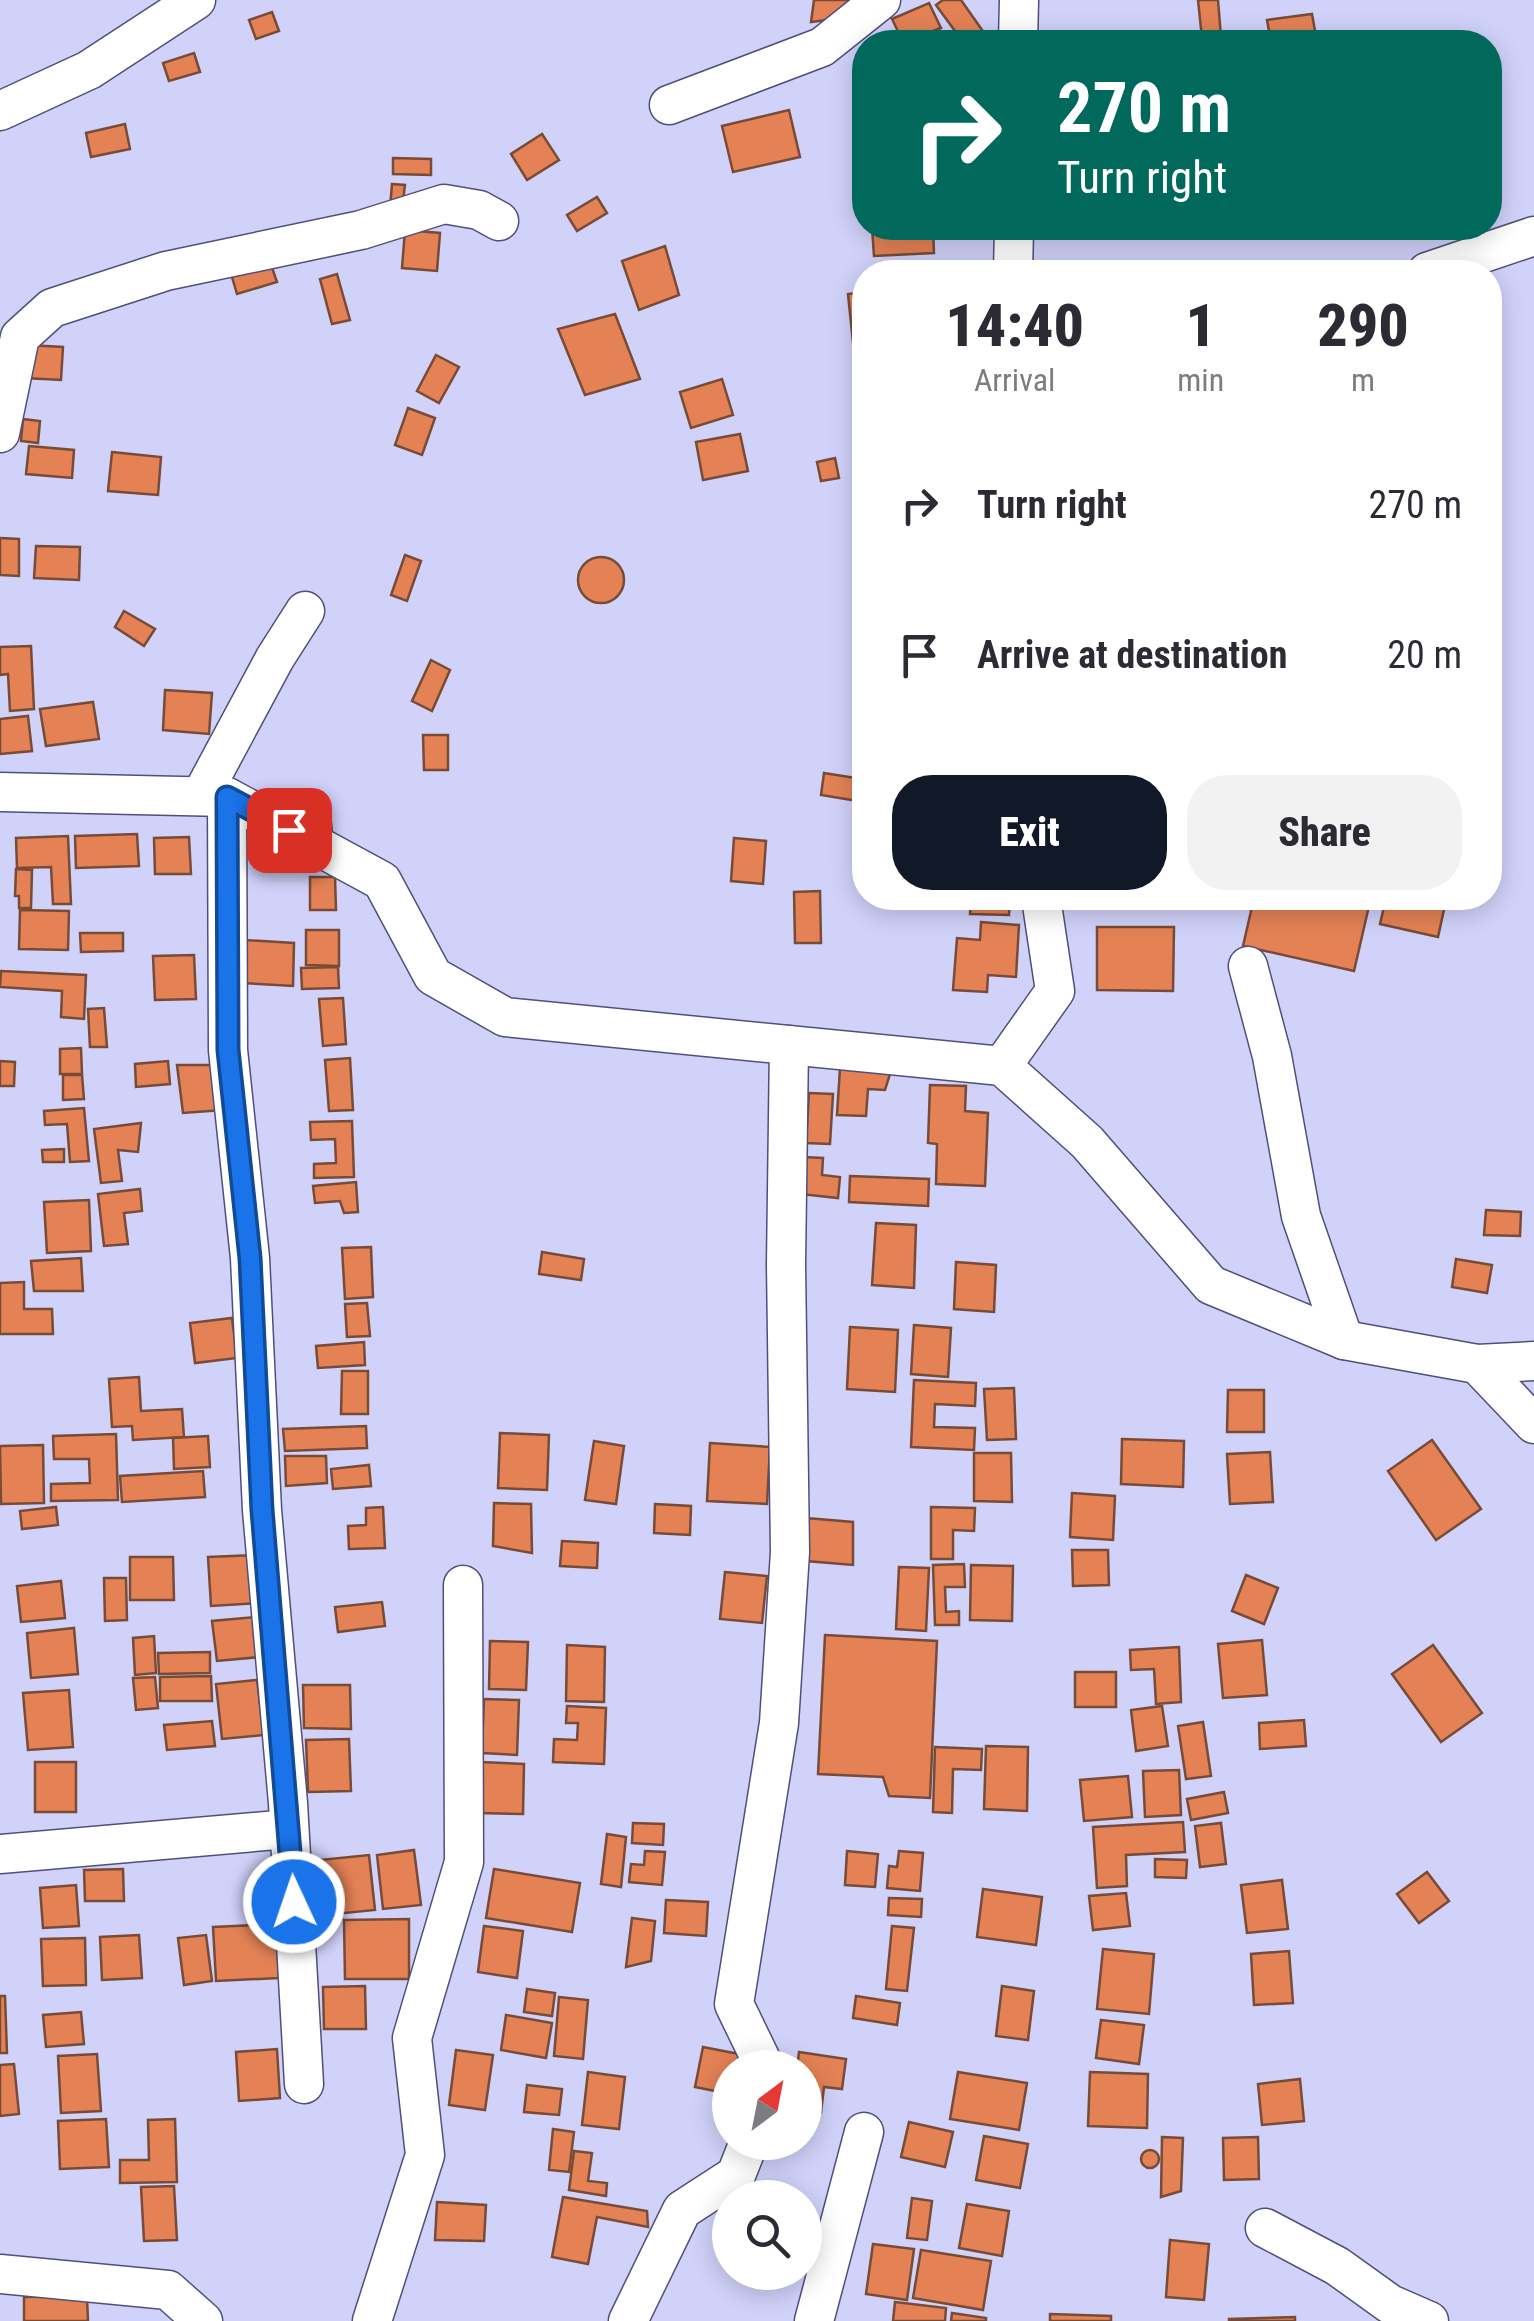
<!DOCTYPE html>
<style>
:root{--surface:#fff;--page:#f2f2f3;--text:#2b2b33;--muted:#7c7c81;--accent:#111827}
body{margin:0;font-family:"Roboto Condensed",sans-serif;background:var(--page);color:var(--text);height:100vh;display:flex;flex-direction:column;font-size:38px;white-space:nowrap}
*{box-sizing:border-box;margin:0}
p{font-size:32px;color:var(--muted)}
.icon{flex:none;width:55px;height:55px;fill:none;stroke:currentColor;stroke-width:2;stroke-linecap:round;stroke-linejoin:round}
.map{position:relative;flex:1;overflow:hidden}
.drawer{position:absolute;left:852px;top:260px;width:650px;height:650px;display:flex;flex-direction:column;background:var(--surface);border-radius:40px;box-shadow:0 5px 25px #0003}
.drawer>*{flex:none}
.guide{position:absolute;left:852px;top:30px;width:650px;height:210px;border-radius:40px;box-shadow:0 5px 25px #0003;background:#00695c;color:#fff;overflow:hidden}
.needle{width:65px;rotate:32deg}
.buttons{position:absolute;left:712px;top:2050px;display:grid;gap:20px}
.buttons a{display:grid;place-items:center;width:110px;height:110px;border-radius:50%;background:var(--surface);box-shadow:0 5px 25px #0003;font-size:50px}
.pin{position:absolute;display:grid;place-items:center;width:85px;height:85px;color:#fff;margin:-42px;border-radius:20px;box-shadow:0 5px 15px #0006}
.me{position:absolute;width:110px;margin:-55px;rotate:357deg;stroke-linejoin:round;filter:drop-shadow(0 0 8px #0008)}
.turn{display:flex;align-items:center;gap:35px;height:210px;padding:0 40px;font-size:45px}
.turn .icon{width:130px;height:130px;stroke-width:2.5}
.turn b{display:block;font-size:70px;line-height:85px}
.eta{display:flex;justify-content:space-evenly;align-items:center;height:170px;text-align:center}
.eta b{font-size:60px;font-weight:800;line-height:70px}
.cta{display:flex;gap:20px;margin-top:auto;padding:20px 40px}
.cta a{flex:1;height:115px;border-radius:40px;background:var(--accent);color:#fff;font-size:40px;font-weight:800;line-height:115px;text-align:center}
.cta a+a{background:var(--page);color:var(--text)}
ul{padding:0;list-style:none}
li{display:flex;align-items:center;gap:30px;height:150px;padding:0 40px}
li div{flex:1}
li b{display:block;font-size:38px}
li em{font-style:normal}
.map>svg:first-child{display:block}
.building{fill:#e48256;stroke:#784b37;stroke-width:2.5}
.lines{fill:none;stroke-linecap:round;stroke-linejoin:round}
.minor-casing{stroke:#504f7a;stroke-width:41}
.minor{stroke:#fff;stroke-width:38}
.route-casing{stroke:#114b97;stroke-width:25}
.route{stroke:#1a73e8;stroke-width:18}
</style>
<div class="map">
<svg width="1534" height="2321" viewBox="0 0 1534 2321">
<rect width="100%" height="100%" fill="#d1d2fa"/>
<!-- building -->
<g class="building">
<polygon points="814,0 856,0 858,16 811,22"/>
<polygon points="943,0 961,0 987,37 979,42 963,42 936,5"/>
<polygon points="1198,0 1218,0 1221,37 1202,38"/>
<polygon points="929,3 941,28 903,42 892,19"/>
<polygon points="272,12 279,31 256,39 249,20"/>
<polygon points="1312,14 1317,42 1271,42 1267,20"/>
<polygon points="194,53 200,72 169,81 163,63"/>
<polygon points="789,110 800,157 733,172 722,126"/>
<polygon points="125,124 130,149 91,157 86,133"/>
<polygon points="542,134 559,160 527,180 511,154"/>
<polygon points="393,158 431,159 431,175 393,174"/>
<polygon points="392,184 405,185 402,209 390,208"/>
<polygon points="597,197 607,213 577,231 567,215"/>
<polygon points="872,228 933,228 934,253 874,256"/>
<polygon points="405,230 440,233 437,271 402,268"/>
<polygon points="665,246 679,295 639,310 622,261"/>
<polygon points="269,259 277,282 237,294 232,277"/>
<polygon points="337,274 350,320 332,324 320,279"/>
<polygon points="865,292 865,361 855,362 848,294"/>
<polygon points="615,314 640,379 585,395 558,329"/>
<polygon points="27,345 63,347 61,380 25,378"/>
<polygon points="436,355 459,367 439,403 417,391"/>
<polygon points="722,379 733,415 691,428 680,392"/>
<polygon points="408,408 435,418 422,455 395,445"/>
<polygon points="23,419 40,421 38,443 21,441"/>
<polygon points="740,434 748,471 703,480 696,442"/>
<polygon points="29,446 74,450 72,478 26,474"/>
<polygon points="112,452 161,457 158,495 108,491"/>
<polygon points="835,458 839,478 821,481 817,462"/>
<polygon points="0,538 19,539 19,576 0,575"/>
<polygon points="36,546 80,547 79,580 34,578"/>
<polygon points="405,555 421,561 407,601 391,595"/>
<circle cx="601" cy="580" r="23"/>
<polygon points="124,611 155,629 144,646 115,627"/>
<polygon points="31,646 34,709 10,711 8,674 0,675 0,647"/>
<polygon points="431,660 450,670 432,711 412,701"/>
<polygon points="165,690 212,693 209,734 163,730"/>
<polygon points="93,702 99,739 46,746 40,709"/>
<polygon points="28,716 32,751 0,754 0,719"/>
<polygon points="423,735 448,735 448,770 424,770"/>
<polygon points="824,773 862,779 858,801 821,795"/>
<polygon points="330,812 334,854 313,855 309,813"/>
<polygon points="137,834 139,866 76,868 75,836"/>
<polygon points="68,836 71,904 53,904 51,867 17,868 16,838"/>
<polygon points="189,837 191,874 155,874 154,838"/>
<polygon points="734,838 766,841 763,884 731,881"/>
<polygon points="16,869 32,870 31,908 19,908 19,896 15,896"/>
<polygon points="310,877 335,877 336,910 310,910"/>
<polygon points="820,891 821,943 795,943 794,892"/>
<polygon points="971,898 1010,898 1009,915 970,914"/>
<polygon points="1254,898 1333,898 1369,906 1354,971 1243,946"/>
<polygon points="1386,898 1412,898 1445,905 1438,937 1380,924"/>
<polygon points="20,910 69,911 68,950 19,949"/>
<polygon points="981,922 1019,925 1016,977 988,975 987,992 953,990 957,938 980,940"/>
<polygon points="1097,927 1174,927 1173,991 1097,990"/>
<polygon points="306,930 339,930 339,966 306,965"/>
<polygon points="80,933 123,933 123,951 81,952"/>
<polygon points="244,940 294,943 293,986 242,983"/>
<polygon points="194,955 196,999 155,1000 153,956"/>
<polygon points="338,967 339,988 302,989 301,968"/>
<polygon points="1,971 86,975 84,1019 61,1017 62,991 0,987"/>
<polygon points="343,998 346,1044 323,1046 319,999"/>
<polygon points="104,1008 107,1047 90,1047 88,1009"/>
<polygon points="81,1048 82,1074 60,1074 60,1049"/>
<polygon points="350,1058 353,1110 329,1111 325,1060"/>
<polygon points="0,1061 15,1062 14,1086 0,1086"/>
<polygon points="168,1061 170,1084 136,1087 135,1064"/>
<polygon points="177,1065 214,1065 222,1110 183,1113"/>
<polygon points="840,1068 891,1071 885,1090 868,1089 866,1116 837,1115"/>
<polygon points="63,1075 82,1075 84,1099 63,1100"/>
<polygon points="930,1085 966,1086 965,1111 988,1113 985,1186 936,1184 937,1144 928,1143"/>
<polygon points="809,1093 833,1094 830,1144 806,1143"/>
<polygon points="84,1108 89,1161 70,1162 67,1124 45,1125 44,1111"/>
<polygon points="352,1121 354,1177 314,1178 314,1164 336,1163 335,1139 311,1140 310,1122"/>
<polygon points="141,1123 138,1152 118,1150 122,1181 101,1183 94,1129"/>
<polygon points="64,1149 64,1162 43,1162 42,1150"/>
<polygon points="803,1157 823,1158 822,1175 840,1177 838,1198 800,1194"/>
<polygon points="850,1176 929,1179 928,1206 849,1202"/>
<polygon points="356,1182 358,1212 344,1213 340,1201 315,1203 313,1186"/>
<polygon points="140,1189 142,1211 124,1213 128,1244 104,1246 98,1194"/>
<polygon points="89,1200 91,1251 47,1253 44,1202"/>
<polygon points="1486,1210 1521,1212 1520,1236 1484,1235"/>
<polygon points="876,1223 916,1225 914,1288 872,1285"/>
<polygon points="371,1247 373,1297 345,1299 342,1248"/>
<polygon points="542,1252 584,1259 581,1280 539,1274"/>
<polygon points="81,1258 83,1291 34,1291 31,1261"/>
<polygon points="1456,1259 1492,1265 1487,1293 1452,1287"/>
<polygon points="956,1262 996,1265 994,1312 954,1309"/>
<polygon points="24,1282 24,1309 52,1309 53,1334 0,1334 0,1283"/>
<polygon points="367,1303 370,1336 347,1337 345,1304"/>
<polygon points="232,1318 237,1358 195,1363 190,1323"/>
<polygon points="914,1325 951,1328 948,1377 911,1374"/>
<polygon points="850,1327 898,1330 895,1392 847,1389"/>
<polygon points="364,1342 365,1365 318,1368 316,1346"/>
<polygon points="342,1371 368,1371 368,1414 341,1414"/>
<polygon points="139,1377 141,1411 182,1409 184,1437 133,1440 132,1426 112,1427 109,1379"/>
<polygon points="914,1380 976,1383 975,1406 935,1404 934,1427 975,1428 974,1450 911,1447"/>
<polygon points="1014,1388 1016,1439 987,1440 984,1389"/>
<polygon points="1228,1390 1264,1390 1264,1432 1227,1432"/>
<polygon points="366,1426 367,1448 285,1451 283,1429"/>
<polygon points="500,1433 549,1435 547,1490 498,1488"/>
<polygon points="116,1434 118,1500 51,1501 51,1484 90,1483 89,1459 54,1459 53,1436"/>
<polygon points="208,1436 210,1467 174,1469 173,1438"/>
<polygon points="1122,1439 1184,1441 1183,1487 1121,1484"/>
<polygon points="1432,1440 1481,1509 1436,1540 1388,1471"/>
<polygon points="594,1441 624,1446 616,1504 585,1500"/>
<polygon points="710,1443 770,1447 767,1504 707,1501"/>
<polygon points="43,1445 44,1503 1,1504 0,1446"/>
<polygon points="1270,1452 1273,1502 1230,1504 1227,1454"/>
<polygon points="974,1453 1011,1453 1012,1502 974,1501"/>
<polygon points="285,1456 326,1456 327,1483 286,1486"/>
<polygon points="369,1465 371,1486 333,1489 331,1469"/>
<polygon points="203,1471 205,1497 122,1502 120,1476"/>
<polygon points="1072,1493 1115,1496 1113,1540 1070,1537"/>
<polygon points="494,1503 531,1504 532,1553 493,1546"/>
<polygon points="655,1504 691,1506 690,1535 654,1533"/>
<polygon points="56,1507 58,1525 22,1529 20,1511"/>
<polygon points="383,1507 385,1548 349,1549 348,1526 366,1525 366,1508"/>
<polygon points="931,1507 975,1508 974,1531 953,1530 953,1559 931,1559"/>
<polygon points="806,1518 853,1522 853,1565 806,1561"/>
<polygon points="562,1541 598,1543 597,1568 560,1566"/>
<polygon points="1072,1550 1108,1550 1109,1585 1073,1586"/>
<polygon points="256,1555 259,1603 211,1606 208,1557"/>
<polygon points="130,1557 173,1557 174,1600 130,1600"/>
<polygon points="964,1564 965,1587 945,1587 946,1612 959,1611 959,1625 935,1625 933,1565"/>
<polygon points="971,1565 1013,1566 1012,1621 970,1620"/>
<polygon points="899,1567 929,1568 926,1631 896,1629"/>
<polygon points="725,1572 767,1576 762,1623 720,1619"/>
<polygon points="1246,1575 1278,1588 1264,1624 1232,1611"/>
<polygon points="104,1578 126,1578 127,1620 105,1621"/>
<polygon points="61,1581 65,1618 21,1622 17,1586"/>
<polygon points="382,1602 385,1626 338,1632 335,1607"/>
<polygon points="255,1617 260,1657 217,1661 212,1621"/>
<polygon points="74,1628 78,1674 31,1678 27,1633"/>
<polygon points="825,1635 937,1641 930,1798 889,1796 883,1777 818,1774"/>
<polygon points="154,1636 156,1673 135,1675 133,1638"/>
<polygon points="1262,1640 1267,1695 1223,1698 1218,1644"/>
<polygon points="490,1641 528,1642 526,1690 489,1689"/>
<polygon points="567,1645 605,1647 604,1702 566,1701"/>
<polygon points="1433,1645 1482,1713 1441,1742 1392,1674"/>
<polygon points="1179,1647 1181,1702 1156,1704 1154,1669 1131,1670 1130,1650"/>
<polygon points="210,1652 210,1673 159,1674 158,1653"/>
<rect x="1075" y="1672" width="41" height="35"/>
<polygon points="211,1676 212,1701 160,1701 160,1677"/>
<polygon points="155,1677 158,1708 136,1710 133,1678"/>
<polygon points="257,1680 264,1735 222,1739 216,1684"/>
<polygon points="303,1685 350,1685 351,1729 304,1728"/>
<polygon points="69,1690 73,1747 28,1750 23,1693"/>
<polygon points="484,1699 519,1700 517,1755 482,1753"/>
<polygon points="567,1706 606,1708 604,1764 553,1762 554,1739 577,1740 578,1723 566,1723"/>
<polygon points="1162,1706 1168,1746 1136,1751 1131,1710"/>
<polygon points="1304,1720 1306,1746 1260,1749 1259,1723"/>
<polygon points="212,1721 215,1746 167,1750 164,1725"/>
<polygon points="1203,1722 1211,1776 1186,1779 1178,1726"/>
<polygon points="349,1739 351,1791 308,1792 306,1740"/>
<polygon points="986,1746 1028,1747 1027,1811 984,1809"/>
<polygon points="935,1747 982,1749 981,1770 953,1769 952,1813 933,1812"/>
<rect x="35" y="1762" width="41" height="50"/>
<polygon points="480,1762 524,1764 523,1814 479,1813"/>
<polygon points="1179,1770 1181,1815 1145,1817 1143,1771"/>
<polygon points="1128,1776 1132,1817 1084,1821 1080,1780"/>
<polygon points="1224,1792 1228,1813 1191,1820 1187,1799"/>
<polygon points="1183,1822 1185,1852 1126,1855 1127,1886 1097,1888 1093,1827"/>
<polygon points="633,1823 664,1824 663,1845 632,1843"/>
<polygon points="1221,1823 1226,1864 1200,1867 1195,1826"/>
<polygon points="607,1834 626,1837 621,1887 601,1884"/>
<polygon points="414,1850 421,1905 383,1909 377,1855"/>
<polygon points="645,1851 665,1852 662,1885 629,1882 631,1864 644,1865"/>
<polygon points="847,1851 878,1854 875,1887 845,1885"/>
<polygon points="899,1851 923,1853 920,1891 887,1888 889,1866 897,1867"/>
<polygon points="369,1855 375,1910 325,1915 319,1860"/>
<polygon points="1155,1859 1187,1860 1186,1878 1155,1877"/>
<polygon points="123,1869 124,1901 85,1901 84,1870"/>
<polygon points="494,1869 580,1883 572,1932 486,1918"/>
<polygon points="1427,1872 1449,1901 1419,1923 1397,1894"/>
<polygon points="1282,1880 1288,1929 1247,1933 1241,1885"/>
<polygon points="76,1885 79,1926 43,1928 40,1888"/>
<polygon points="983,1889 1042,1897 1036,1945 977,1937"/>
<polygon points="1126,1893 1130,1926 1093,1930 1089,1896"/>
<polygon points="889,1898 922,1899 921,1917 888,1915"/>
<polygon points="666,1900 708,1902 706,1936 664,1933"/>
<polygon points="632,1918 655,1921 651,1961 626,1967"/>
<polygon points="409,1919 409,1979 345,1979 344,1920"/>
<polygon points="276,1924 279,1978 216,1981 213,1927"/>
<polygon points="484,1926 523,1931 517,1978 478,1972"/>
<polygon points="892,1926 914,1928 907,1991 886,1989"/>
<polygon points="139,1935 142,1978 102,1980 100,1937"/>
<polygon points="206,1935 212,1981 184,1985 178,1938"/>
<polygon points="85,1938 86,1985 43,1986 41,1939"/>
<polygon points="1103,1949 1154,1954 1149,2014 1097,2009"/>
<polygon points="1289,1951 1293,2003 1254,2005 1251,1954"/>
<polygon points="365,1986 366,2029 324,2029 323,1987"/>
<polygon points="1002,1986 1034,1991 1028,2040 996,2036"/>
<polygon points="527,1989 555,1993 552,2016 524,2012"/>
<polygon points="0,1996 5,1996 7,2053 0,2053"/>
<polygon points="856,1996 900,2003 897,2025 853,2018"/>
<polygon points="559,1997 588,2000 583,2059 554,2056"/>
<polygon points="81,2012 84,2044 46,2047 43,2015"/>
<polygon points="506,2015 552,2023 546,2058 501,2050"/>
<polygon points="1101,2020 1144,2025 1139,2064 1096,2058"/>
<polygon points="703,2047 739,2054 737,2068 730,2068 730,2094 695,2087"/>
<polygon points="277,2049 280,2098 239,2101 236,2052"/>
<polygon points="456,2050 493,2055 485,2110 449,2105"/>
<polygon points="799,2052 846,2059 842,2089 824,2087 821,2112 805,2110 805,2068 797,2068"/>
<polygon points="97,2054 101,2111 61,2113 58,2056"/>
<polygon points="14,2064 19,2114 0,2116 0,2065"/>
<polygon points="588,2072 625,2077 619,2129 582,2125"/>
<polygon points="958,2072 1027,2083 1019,2130 950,2119"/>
<polygon points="1090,2072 1148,2074 1147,2128 1088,2126"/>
<polygon points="1300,2079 1304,2121 1262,2125 1258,2084"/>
<polygon points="527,2085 562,2089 559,2115 524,2112"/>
<polygon points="106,2119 109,2167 60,2169 58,2121"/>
<polygon points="175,2119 177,2182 120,2183 120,2160 149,2160 148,2120"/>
<polygon points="909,2122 953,2132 945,2167 901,2157"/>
<polygon points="553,2129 574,2132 569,2172 549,2170"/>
<polygon points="984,2136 1028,2144 1020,2188 976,2180"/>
<polygon points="1162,2137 1183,2138 1181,2191 1161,2197"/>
<polygon points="1258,2137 1259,2179 1224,2180 1223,2138"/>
<circle cx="1150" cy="2159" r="9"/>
<polygon points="574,2151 592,2153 588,2181 607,2183 606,2196 569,2190"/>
<polygon points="174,2186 177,2240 144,2241 141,2187"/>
<polygon points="563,2197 647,2211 648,2227 597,2217 588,2264 552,2257"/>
<polygon points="912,2198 932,2201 927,2240 907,2238"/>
<polygon points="437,2202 486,2205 484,2241 435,2240"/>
<polygon points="967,2204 1009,2211 1002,2256 959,2248"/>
<polygon points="1170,2240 1209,2244 1204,2300 1166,2297"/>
<polygon points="873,2244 914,2249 907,2300 866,2294"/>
<polygon points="921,2250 991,2261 983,2310 913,2298"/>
<polygon points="87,2296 88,2321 24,2321 24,2297"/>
<polygon points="895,2302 946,2308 945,2321 893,2321"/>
<polygon points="952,2313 986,2318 986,2321 951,2321"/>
<polygon points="1050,2314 1111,2316 1111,2321 1050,2321"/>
<polygon points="1295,2317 1295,2321 1229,2321 1229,2319"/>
</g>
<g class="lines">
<!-- minor casing -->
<g class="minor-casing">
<g id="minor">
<polyline points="1018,42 1019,0"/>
<polyline points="669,105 822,47 881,0"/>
<polyline points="0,111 89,70 196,0"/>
<polyline points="1013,272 1014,228"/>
<polyline points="1427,272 1534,236"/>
<polyline points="0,433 20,337 52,308 166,271 361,230 444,204 479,210 499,221"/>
<polyline points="0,792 227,797 382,881 433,976 505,1017 1002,1066 1087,1142 1211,1285 1344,1340 1477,1364 1534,1361"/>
<polyline points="201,796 275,658 305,611"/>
<polyline points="227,797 228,1050 250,1258 262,1510 288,1803 304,2084"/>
<polyline points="1248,966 1272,1056 1301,1216 1344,1340"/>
<polyline points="1002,1066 1055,991 1041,898"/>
<polyline points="1477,1364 1534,1424"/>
<polyline points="0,1854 289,1829"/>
<polyline points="765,2068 734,2004 779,1723 790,1552 786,1264 789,1045"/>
<polyline points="1265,2228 1337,2266 1390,2304 1429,2321"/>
<polyline points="0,2274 168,2290 203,2321"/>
<polyline points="372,2321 425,2155 412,2038 464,1862 463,1585"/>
<polyline points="628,2321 682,2210 736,2175 749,2142"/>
<polyline points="814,2321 864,2132"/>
</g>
</g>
<!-- minor -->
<use href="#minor" class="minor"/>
</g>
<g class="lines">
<!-- route casing -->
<g class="route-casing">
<polyline id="route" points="289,830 227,797 228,1050 250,1258 262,1510 294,1902"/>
</g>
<!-- route -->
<use href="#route" class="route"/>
</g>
</svg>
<div class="buttons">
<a><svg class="needle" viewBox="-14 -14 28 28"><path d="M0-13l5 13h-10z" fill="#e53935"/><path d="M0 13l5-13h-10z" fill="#7c7c81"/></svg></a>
<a><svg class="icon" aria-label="search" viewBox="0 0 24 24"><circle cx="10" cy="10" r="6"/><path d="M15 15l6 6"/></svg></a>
</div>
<div class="pin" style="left:289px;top:830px;background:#d93025"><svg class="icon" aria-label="arrive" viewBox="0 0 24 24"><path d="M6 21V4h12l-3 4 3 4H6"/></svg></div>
<svg class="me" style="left:294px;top:1902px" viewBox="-20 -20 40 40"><circle r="17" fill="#1a73e8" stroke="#fff" stroke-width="3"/><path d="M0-11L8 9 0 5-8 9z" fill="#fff"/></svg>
<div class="guide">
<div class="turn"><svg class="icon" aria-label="right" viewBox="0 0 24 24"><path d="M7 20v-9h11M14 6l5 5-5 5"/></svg><div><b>270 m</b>Turn right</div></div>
</div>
<section class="drawer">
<div class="eta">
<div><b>14:40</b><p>Arrival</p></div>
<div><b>1</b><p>min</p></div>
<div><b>290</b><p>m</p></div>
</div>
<ul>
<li><svg class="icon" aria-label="right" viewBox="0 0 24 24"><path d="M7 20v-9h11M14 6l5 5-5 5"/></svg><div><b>Turn right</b></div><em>270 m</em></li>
<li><svg class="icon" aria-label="arrive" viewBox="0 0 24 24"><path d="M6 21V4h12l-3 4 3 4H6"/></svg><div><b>Arrive at destination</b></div><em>20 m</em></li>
</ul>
<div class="cta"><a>Exit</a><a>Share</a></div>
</section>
</div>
